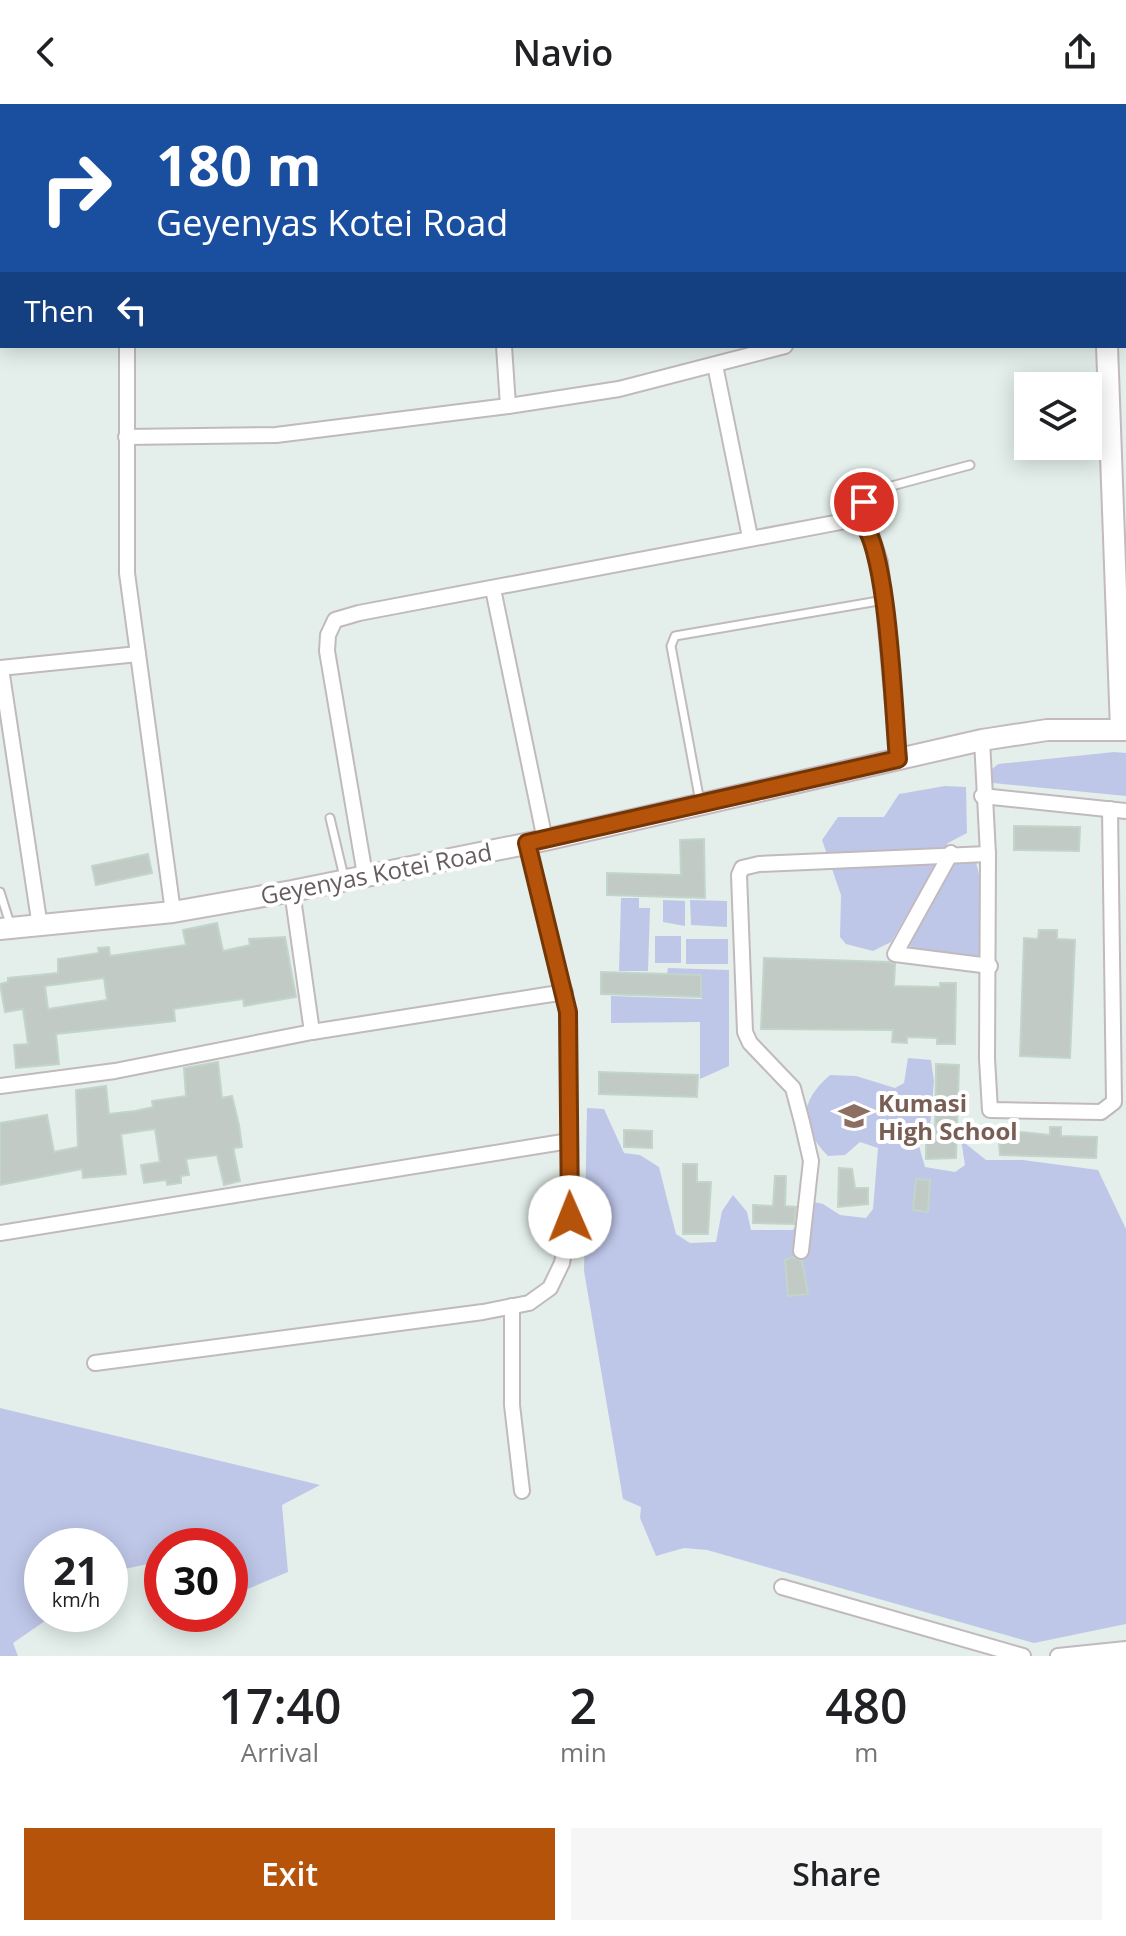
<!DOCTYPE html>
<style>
:root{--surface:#fff;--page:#f6f6f6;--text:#202124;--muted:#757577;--accent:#b45309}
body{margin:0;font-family:"Open Sans",sans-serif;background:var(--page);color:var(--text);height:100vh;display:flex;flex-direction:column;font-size:30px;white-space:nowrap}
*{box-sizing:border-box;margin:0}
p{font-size:26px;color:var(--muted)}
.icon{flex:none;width:44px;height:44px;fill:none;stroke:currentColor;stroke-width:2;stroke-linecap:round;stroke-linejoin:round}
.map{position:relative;height:1552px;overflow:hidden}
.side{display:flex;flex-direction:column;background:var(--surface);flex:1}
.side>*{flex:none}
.banner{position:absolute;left:0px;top:0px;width:1126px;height:244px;box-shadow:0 4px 20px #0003;background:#1a4fa0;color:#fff;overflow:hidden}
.tools{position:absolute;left:1014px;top:268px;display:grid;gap:16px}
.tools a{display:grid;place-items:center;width:88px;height:88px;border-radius:0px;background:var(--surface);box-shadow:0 4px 20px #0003;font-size:40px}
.speed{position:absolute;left:24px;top:1424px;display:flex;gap:16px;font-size:40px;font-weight:700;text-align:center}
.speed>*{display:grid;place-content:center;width:104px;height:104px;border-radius:50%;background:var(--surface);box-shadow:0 4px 20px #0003;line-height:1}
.speed small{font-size:20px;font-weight:400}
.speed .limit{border:12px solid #d22;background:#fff;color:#111}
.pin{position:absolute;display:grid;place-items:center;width:68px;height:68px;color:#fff;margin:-34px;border:4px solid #fff;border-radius:50%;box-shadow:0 2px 8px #0007}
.me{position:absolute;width:88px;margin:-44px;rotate:359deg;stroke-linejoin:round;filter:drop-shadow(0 0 6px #0008)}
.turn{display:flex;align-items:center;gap:28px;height:168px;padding:0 24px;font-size:36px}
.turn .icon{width:104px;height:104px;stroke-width:2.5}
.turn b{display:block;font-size:56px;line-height:68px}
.then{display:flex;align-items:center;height:76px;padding:0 24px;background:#0003;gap:16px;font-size:30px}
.eta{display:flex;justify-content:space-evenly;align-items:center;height:136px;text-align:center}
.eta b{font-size:48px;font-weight:600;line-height:56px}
.button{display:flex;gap:16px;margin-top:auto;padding:16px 24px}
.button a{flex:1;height:92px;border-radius:0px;background:var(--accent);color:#fff;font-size:32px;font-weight:600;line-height:92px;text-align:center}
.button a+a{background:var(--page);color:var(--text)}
header{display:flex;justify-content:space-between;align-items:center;height:104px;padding:0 24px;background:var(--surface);font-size:36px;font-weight:600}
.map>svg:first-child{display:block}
.green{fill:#bfc7e9}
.building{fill:#c1cac5;stroke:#c2d5cb;stroke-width:2;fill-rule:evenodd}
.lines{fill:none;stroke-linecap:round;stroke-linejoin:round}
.lane-casing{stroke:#c1b9bd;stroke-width:11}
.street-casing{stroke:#c1b9bd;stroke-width:18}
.secondary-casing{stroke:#c3b9bf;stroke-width:24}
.lane{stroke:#fff;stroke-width:7}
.street{stroke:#fff;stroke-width:14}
.secondary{stroke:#fff;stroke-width:20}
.route-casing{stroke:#753606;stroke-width:20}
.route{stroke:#b45309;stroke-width:14}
.labels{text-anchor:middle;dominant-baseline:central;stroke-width:8;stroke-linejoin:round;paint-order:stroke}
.street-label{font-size:24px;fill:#665c62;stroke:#fff}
.education-label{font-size:24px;font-weight:bold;fill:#785e54;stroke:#fff;text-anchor:start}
</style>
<header><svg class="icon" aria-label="back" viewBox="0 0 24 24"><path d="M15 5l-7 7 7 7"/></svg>Navio<svg class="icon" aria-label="share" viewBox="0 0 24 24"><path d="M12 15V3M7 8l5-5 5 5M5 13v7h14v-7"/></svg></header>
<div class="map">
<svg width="1126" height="1552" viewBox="0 0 1126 1552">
<rect width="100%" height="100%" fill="#e4efeb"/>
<!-- green -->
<g class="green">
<polygon points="1114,648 1126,649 1126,692 993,679 991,666 998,660"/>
<polygon points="945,682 966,683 967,729 948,739 891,838 873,847 846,840 840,833 841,791 822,736 838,713 884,713 899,690"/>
<polygon points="956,755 976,758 987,804 980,852 913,845 907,839"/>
<polygon points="621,794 639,794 639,804 650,804 648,867 619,867"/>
<polygon points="663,796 685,797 685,822 663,818"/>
<polygon points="690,796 727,797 727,823 691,821"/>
<rect x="655" y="832" width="26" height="27"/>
<rect x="686" y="835" width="42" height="25"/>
<polygon points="668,864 729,866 729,962 700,975 700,918 611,919 611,892 702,895 702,871 667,870"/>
<path d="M908,954L931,956L934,977L930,1023L915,1028L925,1063L955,1068L965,1061L961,1036L986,1056H1023L1098,1066L1126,1125V1520L1034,1539L707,1446L684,1444L656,1452L640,1414L641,1403L623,1395L584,1167L587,1004L604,1005L624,1049L640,1051L659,1063L676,1130L690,1139L716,1138L722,1107L733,1091L747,1108L751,1126H793L810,1097L823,1100L840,1111L866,1114L873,1105L878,1044L860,1038L845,1051L828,1052C799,1022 798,999 830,971L856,972L895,984L904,979Z"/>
<polygon points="0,1304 320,1381 282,1401 288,1468 243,1487 241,1456 230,1454 230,1442 162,1442 162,1457 110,1468 110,1442 42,1442 42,1510 55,1510 13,1539 18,1552 0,1552"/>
</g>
<!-- building -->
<g class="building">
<polygon points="1014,722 1080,723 1079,747 1014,746"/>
<polygon points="704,735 705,794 607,791 607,769 681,771 680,736"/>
<polygon points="148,750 152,769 96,781 92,762"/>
<path d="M217,819L223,847L250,841L249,835L285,833L296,893L244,902L243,895L174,905L175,917L56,930L59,960L16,964L14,941L28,940L23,905L5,908L0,880L8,878V874L58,869V855L99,849L98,844L109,843L110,852L186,841L183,826ZM104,874L107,896L48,905L45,882Z"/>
<polygon points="1039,826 1057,826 1057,835 1075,836 1070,954 1020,952 1024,834 1038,835"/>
<polygon points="764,854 889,858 895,860 894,882 940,883 940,879 956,879 955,940 937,940 937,934 907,933 907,939 892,938 893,926 761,925"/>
<polygon points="601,868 701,871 701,893 601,890"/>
<polygon points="218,958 222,994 232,992 239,1021 242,1043 234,1044 234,1048 240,1077 224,1081 217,1051 186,1055 189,1071 181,1072 181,1079 167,1081 166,1076 144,1079 141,1061 160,1058 155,1025 121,1030 126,1070 83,1074 82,1065 0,1081 0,1019 47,1011 54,1048 78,1043 76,986 106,982 109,1010 135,1007 153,1003 152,997 186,992 184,964"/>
<polygon points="936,960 959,961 956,1054 926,1055 926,1031 935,1031"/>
<polygon points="599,968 698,971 697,993 599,990"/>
<polygon points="1050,1023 1061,1023 1061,1032 1097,1033 1096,1054 1000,1051 998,1029 1002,1026 1050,1031"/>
<polygon points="624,1026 652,1027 652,1044 624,1043"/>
<polygon points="683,1060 697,1060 697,1078 711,1078 708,1130 683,1130"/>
<polygon points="839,1064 852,1065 855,1084 868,1084 868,1100 838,1103"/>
<polygon points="775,1072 786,1072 785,1102 796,1103 794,1120 753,1119 753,1101 773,1102"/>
<polygon points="916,1075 930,1076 928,1108 913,1106"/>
<polygon points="793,1153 802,1157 808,1190 788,1192 785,1156"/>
</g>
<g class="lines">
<!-- lane casing -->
<g class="lane-casing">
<g id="lane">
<polyline points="861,419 864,398 873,387 970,361"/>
<polyline points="700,698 671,542 675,532 884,496"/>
<polyline points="330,714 344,773"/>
<polyline points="0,788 11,823"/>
</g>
</g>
<!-- street casing -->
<g class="street-casing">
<g id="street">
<polyline points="119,0 119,2"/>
<polyline points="491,0 491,2"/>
<polyline points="646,0 646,2"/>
<polyline points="871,0 871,2"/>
<polyline points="0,212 2,212"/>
<polyline points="127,242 127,469 173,808"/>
<polyline points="504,242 508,302"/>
<polyline points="715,261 750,433"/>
<polyline points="126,333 276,331 508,302 619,285 785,242"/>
<polyline points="493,485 545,736"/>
<polyline points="0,564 138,550"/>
<polyline points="1,564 40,823"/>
<polyline points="982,636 988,750 987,955 990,1006 1101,1008 1114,998 1110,705"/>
<polyline points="982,692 1126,707"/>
<polyline points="951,749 895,850 990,862"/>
<polyline points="365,771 327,547 328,531 335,516 359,509 856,415 869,424 880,458 898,655"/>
<polyline points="292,787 312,928"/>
<polyline points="0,982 115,967 312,928 565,888"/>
<polyline points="0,1129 569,1037"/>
<polyline points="801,1147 811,1057 802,1018 793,984 750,939 745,928 739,771 742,764 759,760 988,750"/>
<polyline points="512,1202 512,1301 522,1387"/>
<polyline points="95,1259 483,1208 529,1199 550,1184 562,1159 570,1113 568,908 527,739"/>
<polyline points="782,1483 1023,1552"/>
<polyline points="1058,1552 1126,1545"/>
</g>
</g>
<!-- secondary casing -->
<g class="secondary-casing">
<g id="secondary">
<polyline points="1102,0 1102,2"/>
<polyline points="1107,242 1121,625"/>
<polyline points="0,825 173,808 292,787 545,736 982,636 1047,626 1126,626"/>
</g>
</g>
<!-- lane -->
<use href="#lane" class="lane"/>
<!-- street -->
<use href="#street" class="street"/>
<!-- secondary -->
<use href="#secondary" class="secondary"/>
</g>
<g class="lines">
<!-- route casing -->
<g class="route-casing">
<path id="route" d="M570,1113L568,908L527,739L898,655C894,615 888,438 861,419L864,398"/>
</g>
<!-- route -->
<use href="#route" class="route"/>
</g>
<!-- icons -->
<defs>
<g id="school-bare" transform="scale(2.4)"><path d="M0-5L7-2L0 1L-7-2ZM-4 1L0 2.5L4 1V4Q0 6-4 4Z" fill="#8d6e63" stroke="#fff" stroke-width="2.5" paint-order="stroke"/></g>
</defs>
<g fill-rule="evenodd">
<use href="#school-bare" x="854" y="1012"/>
</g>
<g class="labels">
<!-- street labels -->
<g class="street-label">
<text transform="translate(376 769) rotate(-11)">Geyenyas Kotei Road</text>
</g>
<!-- education labels -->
<g class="education-label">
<text x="878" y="998">Kumasi<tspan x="878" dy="28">High School</tspan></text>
</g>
</g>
</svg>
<div class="tools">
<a><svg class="icon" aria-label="layers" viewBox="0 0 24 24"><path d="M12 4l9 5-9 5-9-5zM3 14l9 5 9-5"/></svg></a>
</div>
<div class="speed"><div>21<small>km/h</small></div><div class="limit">30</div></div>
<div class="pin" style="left:864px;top:398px;background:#d93025"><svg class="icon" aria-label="arrive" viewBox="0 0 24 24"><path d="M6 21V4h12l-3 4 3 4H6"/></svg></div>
<svg class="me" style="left:570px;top:1113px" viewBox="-20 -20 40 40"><circle r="19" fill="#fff"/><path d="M0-13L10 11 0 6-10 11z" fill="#b45309"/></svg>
<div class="banner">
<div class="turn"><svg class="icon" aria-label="right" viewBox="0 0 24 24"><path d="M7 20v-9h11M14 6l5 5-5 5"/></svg><div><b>180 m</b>Geyenyas Kotei Road</div></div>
<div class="then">Then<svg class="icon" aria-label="left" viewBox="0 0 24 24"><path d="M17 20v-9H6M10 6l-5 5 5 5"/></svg></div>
</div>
</div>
<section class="side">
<div class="eta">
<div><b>17:40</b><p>Arrival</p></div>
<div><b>2</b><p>min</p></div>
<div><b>480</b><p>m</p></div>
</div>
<div class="button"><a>Exit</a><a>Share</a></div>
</section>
